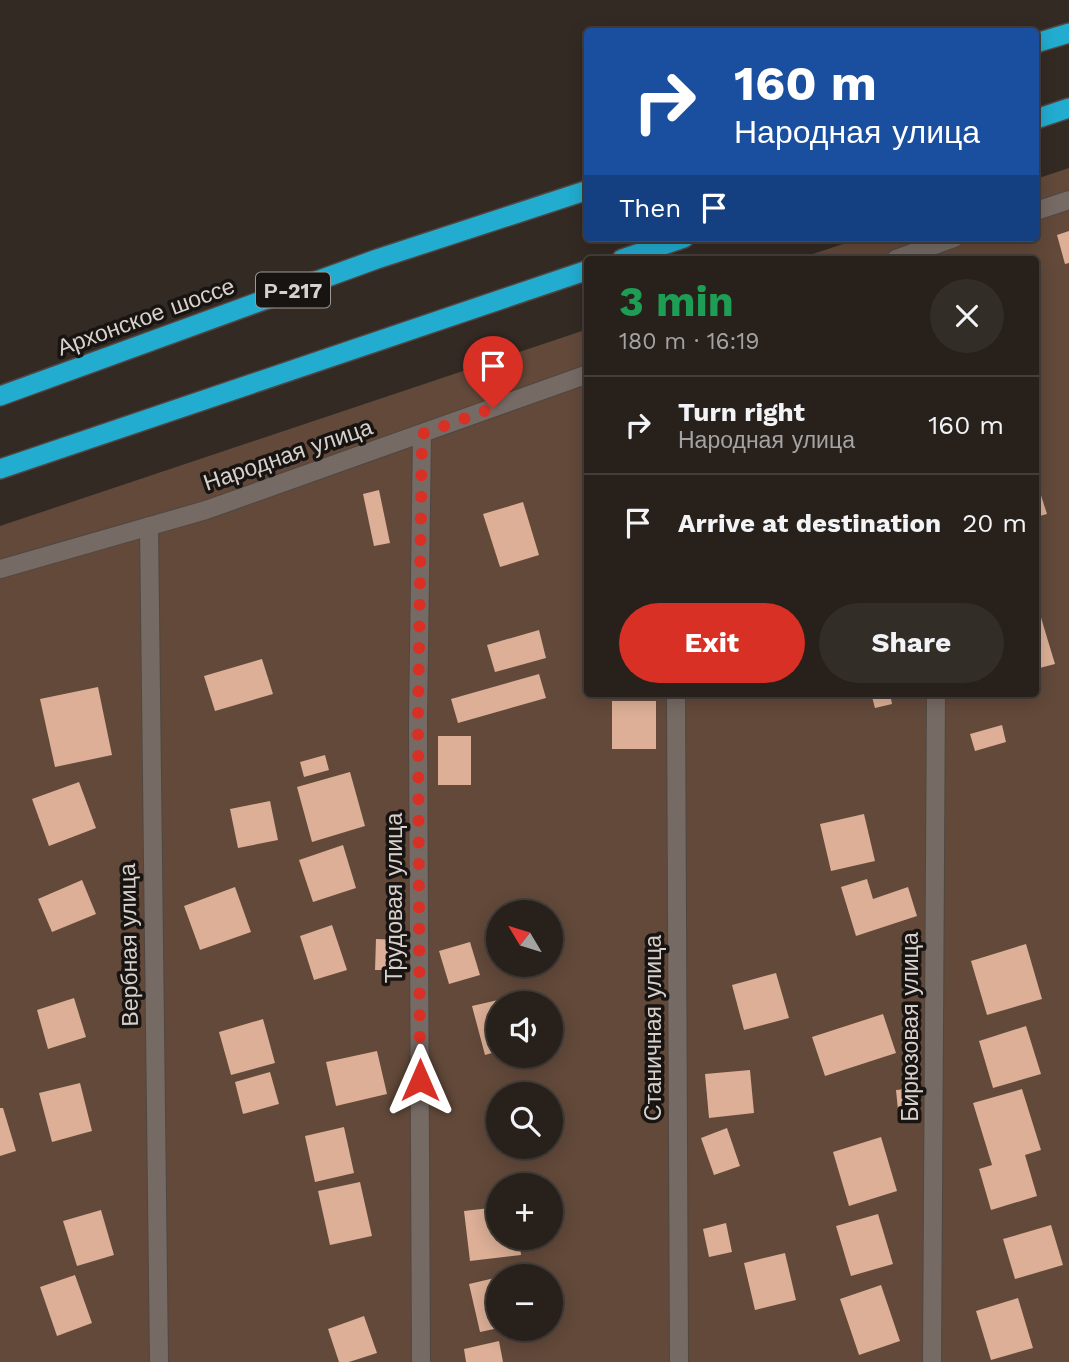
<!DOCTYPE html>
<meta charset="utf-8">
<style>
:root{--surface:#27201b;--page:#332d28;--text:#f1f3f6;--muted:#a4a3a3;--line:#433e3a;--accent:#d93025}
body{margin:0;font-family:"Work Sans",sans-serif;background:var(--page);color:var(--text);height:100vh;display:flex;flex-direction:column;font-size:26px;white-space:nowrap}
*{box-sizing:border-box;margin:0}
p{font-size:23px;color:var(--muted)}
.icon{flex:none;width:38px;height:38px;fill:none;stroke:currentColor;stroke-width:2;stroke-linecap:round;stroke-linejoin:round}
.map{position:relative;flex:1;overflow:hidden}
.details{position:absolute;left:584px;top:256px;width:455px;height:441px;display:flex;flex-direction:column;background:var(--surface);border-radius:7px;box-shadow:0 4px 18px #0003,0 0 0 2px var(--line)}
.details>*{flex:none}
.guide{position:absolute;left:584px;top:28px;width:455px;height:214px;border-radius:7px;box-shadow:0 4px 18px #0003,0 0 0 2px var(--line);background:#1a4fa0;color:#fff;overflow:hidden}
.needle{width:46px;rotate:308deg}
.tools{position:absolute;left:486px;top:900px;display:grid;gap:14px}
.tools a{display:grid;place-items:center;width:77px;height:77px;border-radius:50%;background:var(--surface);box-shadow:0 4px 18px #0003,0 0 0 2px var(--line);font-size:35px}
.pin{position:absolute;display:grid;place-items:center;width:60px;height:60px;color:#fff;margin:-72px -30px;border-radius:50% 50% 50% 0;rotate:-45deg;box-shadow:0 0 7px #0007}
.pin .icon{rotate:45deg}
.me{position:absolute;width:77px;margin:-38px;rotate:0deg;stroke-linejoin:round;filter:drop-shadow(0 0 5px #0008)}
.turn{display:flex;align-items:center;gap:24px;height:147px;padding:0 35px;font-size:32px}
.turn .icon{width:91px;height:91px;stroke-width:2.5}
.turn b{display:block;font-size:49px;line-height:60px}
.then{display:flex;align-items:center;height:66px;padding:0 35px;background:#0003;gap:14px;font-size:26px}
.round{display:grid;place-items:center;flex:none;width:74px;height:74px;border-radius:37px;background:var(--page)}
.summary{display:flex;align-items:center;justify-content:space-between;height:119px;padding:0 35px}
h1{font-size:42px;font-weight:700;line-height:52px;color:#1e9e55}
.primary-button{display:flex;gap:14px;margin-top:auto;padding:14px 35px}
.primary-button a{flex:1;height:80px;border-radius:42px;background:var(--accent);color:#fff;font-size:28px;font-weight:700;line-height:80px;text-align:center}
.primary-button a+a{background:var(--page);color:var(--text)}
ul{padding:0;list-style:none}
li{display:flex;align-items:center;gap:21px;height:98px;padding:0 35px;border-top:2px solid var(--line)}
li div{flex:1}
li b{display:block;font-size:26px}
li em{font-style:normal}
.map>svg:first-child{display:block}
.green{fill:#62493a;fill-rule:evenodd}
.building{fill:#dcaf96}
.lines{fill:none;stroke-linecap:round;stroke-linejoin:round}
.minor-casing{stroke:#504742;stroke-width:20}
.trunk-casing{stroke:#504742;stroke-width:22}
.minor{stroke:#766a64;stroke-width:18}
.trunk{stroke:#22acd0;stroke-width:19}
.route{stroke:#d93025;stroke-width:12;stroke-dasharray:0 21.6}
.labels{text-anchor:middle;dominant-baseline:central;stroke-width:7;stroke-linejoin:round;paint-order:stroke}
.shield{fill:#181411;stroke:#9e9894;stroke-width:2}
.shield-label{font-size:21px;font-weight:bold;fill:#d7d0cc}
.street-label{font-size:23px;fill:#d7d0cc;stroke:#181411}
</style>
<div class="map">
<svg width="1069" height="1362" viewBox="0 0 1069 1362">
<rect width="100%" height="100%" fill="#342a24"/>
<!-- green -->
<path class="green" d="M1069,168V1362H0V526L588,329V693H1036V259H798L861,238H1036V179ZM499,912H551V964H499ZM499,1003H551V1055H499ZM499,1094H551V1146H499ZM499,1185H551V1237H499ZM499,1276H551V1328H499Z"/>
<!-- building -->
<g class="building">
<polygon points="1069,231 1069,263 1065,264 1057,235"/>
<polygon points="1036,480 1047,514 1036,517"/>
<polygon points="379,490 390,543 374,546 363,494"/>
<polygon points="523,502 539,555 500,567 483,514"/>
<polygon points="1039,611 1055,664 1036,669 1036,612"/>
<polygon points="539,630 546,658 495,672 487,645"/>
<polygon points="262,659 273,694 215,711 204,676"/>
<polygon points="539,674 546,698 458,723 451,699"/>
<polygon points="98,687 112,755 55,767 40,699"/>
<polygon points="871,693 890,693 892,704 875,708"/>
<rect x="612" y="701" width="44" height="48"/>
<polygon points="1002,725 1006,742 975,751 970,734"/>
<rect x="438" y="736" width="33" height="49"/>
<polygon points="325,755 329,770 304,777 300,762"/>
<polygon points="350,772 365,826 312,842 297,787"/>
<polygon points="79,782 96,828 49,846 32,799"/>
<polygon points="270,801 278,840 238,848 230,809"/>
<polygon points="864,814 875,861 831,871 820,824"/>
<polygon points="343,845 356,888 313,902 299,860"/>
<polygon points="867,879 873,899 908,887 917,916 856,936 841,887"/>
<polygon points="82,880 96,914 52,932 38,899"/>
<polygon points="235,887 251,932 200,950 184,906"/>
<polygon points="332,925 347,970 314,980 300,936"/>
<polygon points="376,939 401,940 400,970 375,970"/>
<polygon points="470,942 480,975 449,984 439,951"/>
<polygon points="1026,944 1042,999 987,1015 971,961"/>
<polygon points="776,973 789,1018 744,1030 732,985"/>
<polygon points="515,996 517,1003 499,1003 499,1051 485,1055 472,1006"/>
<polygon points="74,998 86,1037 48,1049 37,1010"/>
<polygon points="883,1014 896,1053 825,1076 812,1037"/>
<polygon points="263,1019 275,1063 231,1075 219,1032"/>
<polygon points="1026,1026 1041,1074 993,1088 979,1041"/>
<polygon points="377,1051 387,1094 336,1106 326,1062"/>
<polygon points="750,1070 754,1113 709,1118 705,1074"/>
<polygon points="270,1072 279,1104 243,1114 235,1082"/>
<polygon points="80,1083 92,1131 52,1142 39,1093"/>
<polygon points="917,1088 920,1119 899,1120 896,1090"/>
<polygon points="1022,1089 1041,1150 1025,1155 1037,1196 991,1210 979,1169 992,1165 973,1103"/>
<polygon points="0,1108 3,1108 16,1151 0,1156"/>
<polygon points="344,1127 354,1173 315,1182 305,1136"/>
<polygon points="727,1128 740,1166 714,1175 701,1138"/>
<polygon points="881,1137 897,1191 849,1206 833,1152"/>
<polygon points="360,1182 372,1236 330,1245 318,1191"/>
<polygon points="499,1207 499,1237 519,1237 521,1255 470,1261 464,1211"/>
<polygon points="101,1210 114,1255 77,1266 63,1221"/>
<polygon points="878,1214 893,1264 851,1276 836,1226"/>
<polygon points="726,1223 732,1252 709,1257 703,1229"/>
<polygon points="1051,1225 1063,1265 1015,1279 1003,1239"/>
<polygon points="785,1253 796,1300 755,1310 744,1263"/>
<polygon points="75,1275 92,1323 57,1336 40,1287"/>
<polygon points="499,1277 499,1328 480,1332 469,1284"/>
<polygon points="881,1285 900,1341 859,1355 840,1299"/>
<polygon points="1018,1298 1033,1348 991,1360 976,1311"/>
<polygon points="364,1316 377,1353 349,1362 339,1362 328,1329"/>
<polygon points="499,1341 503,1362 466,1362 464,1349"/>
</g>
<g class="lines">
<!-- minor casing -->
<g class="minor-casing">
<g id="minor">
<polyline points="1036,211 1069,200"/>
<polyline points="896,259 954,238"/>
<polyline points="149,526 159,1362"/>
<polyline points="0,569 206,510 588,374"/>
<polyline points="676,693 679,1362"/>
<polyline points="421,1362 418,721 422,434"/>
<polyline points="932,1362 936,693"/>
</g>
</g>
<!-- trunk casing -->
<g class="trunk-casing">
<g id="trunk">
<polyline points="1036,43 1069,33"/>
<polyline points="1036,119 1069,108"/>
<polyline points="622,259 684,238"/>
<polyline points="0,396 377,259 588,190"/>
<polyline points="0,469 588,270"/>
</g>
</g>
<!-- minor -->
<use href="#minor" class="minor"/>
<!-- trunk -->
<use href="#trunk" class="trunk"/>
</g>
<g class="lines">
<!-- route -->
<polyline class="route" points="420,1080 418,721 422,434 493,408"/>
</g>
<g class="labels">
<!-- shield labels -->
<rect class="shield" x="256" y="272.5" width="74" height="35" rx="5"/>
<g class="shield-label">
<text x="293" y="290">Р-217</text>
</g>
<!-- street labels -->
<g class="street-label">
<text transform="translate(146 317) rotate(-20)">Архонское шоссе</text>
<text transform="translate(288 455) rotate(-19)">Народная улица</text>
<text transform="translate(394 898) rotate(-90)">Трудовая улица</text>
<text transform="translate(129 945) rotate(-91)">Вербная улица</text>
<text transform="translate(910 1027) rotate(-90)">Бирюзовая улица</text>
<text transform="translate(653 1028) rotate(-90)">Станичная улица</text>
</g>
</g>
</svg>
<div class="tools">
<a><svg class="needle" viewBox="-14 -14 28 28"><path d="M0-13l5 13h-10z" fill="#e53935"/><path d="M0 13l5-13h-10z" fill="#a4a3a3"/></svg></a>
<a><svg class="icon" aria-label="sound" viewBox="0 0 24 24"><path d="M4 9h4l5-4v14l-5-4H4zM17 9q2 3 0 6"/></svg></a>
<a><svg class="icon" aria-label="search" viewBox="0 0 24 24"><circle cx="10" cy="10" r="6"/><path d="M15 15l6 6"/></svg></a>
<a>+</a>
<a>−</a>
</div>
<div class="pin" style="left:493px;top:408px;background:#d93025"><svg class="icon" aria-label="arrive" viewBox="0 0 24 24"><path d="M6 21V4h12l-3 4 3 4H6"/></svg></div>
<svg class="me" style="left:420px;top:1080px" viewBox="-20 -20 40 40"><path d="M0-17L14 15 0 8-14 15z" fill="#d93025" stroke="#fff" stroke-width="4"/></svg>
<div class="guide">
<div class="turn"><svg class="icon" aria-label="right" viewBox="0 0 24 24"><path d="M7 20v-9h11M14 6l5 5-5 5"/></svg><div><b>160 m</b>Народная улица</div></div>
<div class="then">Then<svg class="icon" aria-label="arrive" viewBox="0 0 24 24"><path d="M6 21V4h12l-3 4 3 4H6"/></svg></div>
</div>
<section class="details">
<div class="summary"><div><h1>3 min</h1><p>180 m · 16:19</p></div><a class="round"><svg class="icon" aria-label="close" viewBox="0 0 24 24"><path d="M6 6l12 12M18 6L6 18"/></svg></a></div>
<ul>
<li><svg class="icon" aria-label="right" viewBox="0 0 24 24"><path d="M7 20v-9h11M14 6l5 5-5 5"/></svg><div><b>Turn right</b><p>Народная улица</p></div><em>160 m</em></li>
<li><svg class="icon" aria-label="arrive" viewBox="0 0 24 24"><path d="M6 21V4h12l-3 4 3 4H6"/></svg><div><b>Arrive at destination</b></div><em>20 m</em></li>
</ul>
<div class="primary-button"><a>Exit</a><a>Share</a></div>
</section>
</div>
